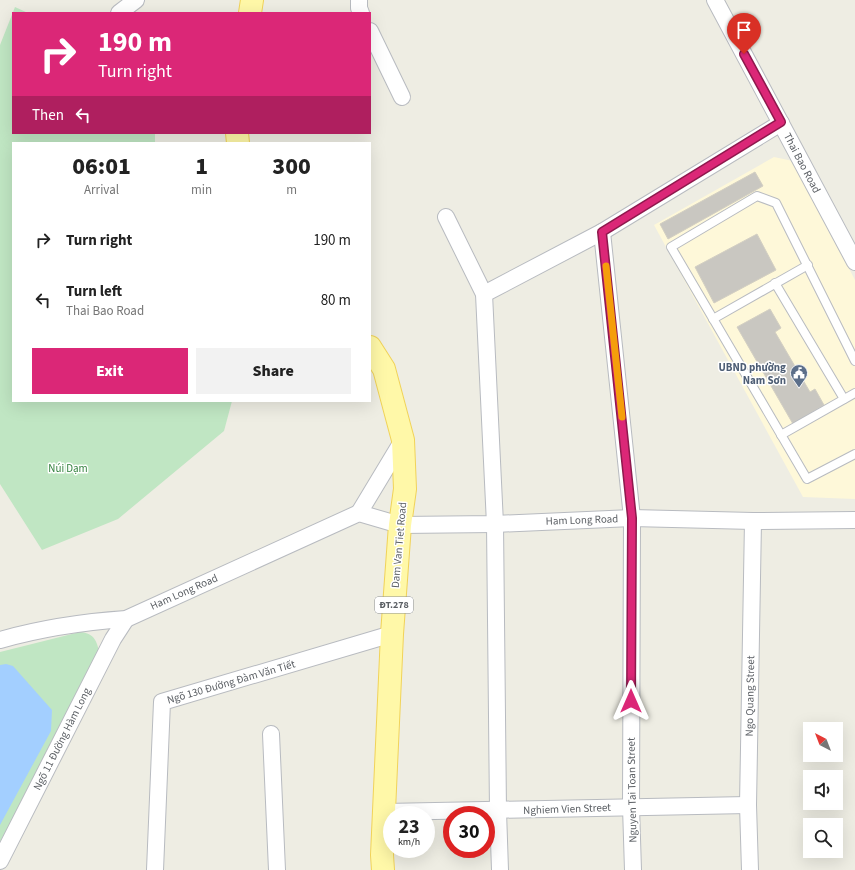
<!DOCTYPE html>
<meta charset="utf-8">
<style>
:root{--surface:#fff;--page:#f2f2f2;--text:#222;--muted:#767676;--accent:#db2777}
body{margin:0;font-family:"Source Sans 3",sans-serif;background:var(--page);color:var(--text);height:100vh;display:flex;flex-direction:column;font-size:15px;white-space:nowrap}
*{box-sizing:border-box;margin:0}
p{font-size:13px;color:var(--muted)}
.icon{flex:none;width:22px;height:22px;fill:none;stroke:currentColor;stroke-width:2;stroke-linecap:round;stroke-linejoin:round}
.map{position:relative;flex:1;overflow:hidden}
.sheet{position:absolute;left:12px;top:142px;width:359px;height:260px;display:flex;flex-direction:column;background:var(--surface);border-radius:0px;box-shadow:0 4px 16px #0002}
.sheet>*{flex:none}
.hud{position:absolute;left:12px;top:12px;width:359px;height:122px;border-radius:0px;box-shadow:0 4px 16px #0002;background:#db2777;color:#fff;overflow:hidden}
.needle{width:26px;rotate:318deg}
.tools{position:absolute;left:803px;top:722px;display:grid;gap:8px}
.tools a{display:grid;place-items:center;width:40px;height:40px;border-radius:0px;background:var(--surface);box-shadow:0 4px 16px #0002;font-size:20px}
.speed{position:absolute;left:383px;top:806px;display:flex;gap:8px;font-size:20px;font-weight:700;text-align:center}
.speed>*{display:grid;place-content:center;width:52px;height:52px;border-radius:50%;background:var(--surface);box-shadow:0 4px 16px #0002;line-height:1}
.speed small{font-size:10px;font-weight:400}
.speed .limit{border:6px solid #d22;background:#fff;color:#111}
.pin{position:absolute;display:grid;place-items:center;width:34px;height:34px;color:#fff;margin:-41px -17px;border-radius:50% 50% 50% 0;rotate:-45deg;box-shadow:0 0 4px #0007}
.pin .icon{rotate:45deg}
.me{position:absolute;width:44px;margin:-22px;rotate:0deg;stroke-linejoin:round;filter:drop-shadow(0 0 3px #0008)}
.turn{display:flex;align-items:center;gap:14px;height:84px;padding:0 20px;font-size:18px}
.turn .icon{width:52px;height:52px;stroke-width:2.5}
.turn b{display:block;font-size:28px;line-height:34px}
.then{display:flex;align-items:center;height:38px;padding:0 20px;background:#0003;gap:8px;font-size:15px}
.eta{display:flex;justify-content:space-evenly;align-items:center;height:68px;text-align:center}
.eta b{font-size:24px;font-weight:800;line-height:28px}
.button{display:flex;gap:8px;margin-top:auto;padding:8px 20px}
.button a{flex:1;height:46px;border-radius:0px;background:var(--accent);color:#fff;font-size:16px;font-weight:800;line-height:46px;text-align:center}
.button a+a{background:var(--page);color:var(--text)}
ul{padding:0;list-style:none}
li{display:flex;align-items:center;gap:12px;height:60px;padding:0 20px}
li div{flex:1}
li b{display:block;font-size:15px}
li em{font-style:normal}
.map>svg:first-child{display:block}
.commercial{fill:#fef8d9}
.green{fill:#c0e6c3}
.water{fill:#a3cfff}
.building{fill:#c9c7c1;stroke:#d3cfc2}
.lines{fill:none;stroke-linecap:round;stroke-linejoin:round}
.service-casing{stroke:#b8bbc0;stroke-width:10}
.minor-casing{stroke:#b8bbc0;stroke-width:18}
.primary-casing{stroke:#f1d359;stroke-width:24}
.service{stroke:#fff;stroke-width:8}
.minor{stroke:#fff;stroke-width:16}
.primary{stroke:#fff8a8;stroke-width:22}
.route-casing{stroke:#8e194d;stroke-width:10}
.route{stroke:#db2777;stroke-width:7}
.slow{stroke:#f59e0b;stroke-width:7}
.labels{text-anchor:middle;dominant-baseline:central;stroke-width:3;stroke-linejoin:round;paint-order:stroke}
.shield{fill:#fff;stroke:#8c8f92;stroke-width:1}
.shield-label{font-size:10px;font-weight:bold;fill:#5b5f64}
.street-label{font-size:11px;fill:#5b5f64;stroke:#fff}
.service-label{font-size:11px;font-weight:bold;fill:#4e5e75;stroke:#fff;text-anchor:end}
.park-label{font-size:11px;fill:#34823f;stroke:#fff}
</style>
<div class="map">
<svg width="855" height="870" viewBox="0 0 855 870">
<rect width="100%" height="100%" fill="#eeede3"/>
<!-- commercial -->
<polygon class="commercial" points="774,157 793,161 855,280 855,499 803,497 654,225"/>
<!-- green -->
<g class="green">
<polygon points="15,7 28,13 13,13 13,133 155,133 155,143 13,143 13,401 232,401 224,431 118,519 42,550 0,484 0,45"/>
<path d="M80,632C95,633 97,642 100,655L0,842V652Z"/>
</g>
<!-- water -->
<polygon class="water" points="6,664 13,666 52,710 51,731 0,825 0,665"/>
<!-- building -->
<g class="building">
<polygon points="755,172 763,186 668,239 660,224"/>
<polygon points="757,234 776,270 714,303 695,267"/>
<polygon points="770,309 781,328 775,332 810,392 815,389 824,405 793,424 737,327"/>
</g>
<g class="lines">
<!-- service casing -->
<g class="service-casing">
<g id="service">
<polyline points="775,283 844,399"/>
<polyline points="713,319 808,265"/>
<polyline points="855,361 776,203 757,196 671,247 807,479 855,454"/>
<polyline points="781,435 855,393"/>
</g>
</g>
<!-- minor casing -->
<g class="minor-casing">
<g id="minor">
<polyline points="359,0 359,8 361,13"/>
<polyline points="715,0 855,262"/>
<polyline points="119,13 136,0"/>
<polyline points="370,31 402,97"/>
<polyline points="446,217 484,294 495,524 498,811 500,870"/>
<polyline points="602,232 632,518 631,807 633,870"/>
<polyline points="484,294 602,232 781,123"/>
<polyline points="359,513 403,440"/>
<path d="M0,640C42,628 83,622 126,619L359,513L400,525L495,524L632,518L753,521L855,520"/>
<polyline points="271,734 277,870"/>
<polyline points="385,812 748,805"/>
<polyline points="0,861 113,639 126,619"/>
<polyline points="155,870 162,702 392,634"/>
<polyline points="750,870 748,805 753,521"/>
</g>
</g>
<!-- primary casing -->
<g class="primary-casing">
<g id="primary">
<polyline points="250,13 252,0"/>
<polyline points="237,133 238,143"/>
<polyline points="370,347 384,369 403,440 405,489 400,525 392,634 382,855 383,870"/>
</g>
</g>
<!-- service -->
<use href="#service" class="service"/>
<!-- minor -->
<use href="#minor" class="minor"/>
<!-- primary -->
<use href="#primary" class="primary"/>
</g>
<g class="lines">
<!-- route casing -->
<g class="route-casing">
<polyline id="route" points="631,701 632,518 602,232 781,122 744,54"/>
</g>
<!-- route -->
<use href="#route" class="route"/>
<!-- slow -->
<polyline class="slow" points="606,266 622,417"/>
</g>
<!-- icons -->
<defs>
<g id="civic-pin" transform="scale(0.9)"><path d="M0 17L-7.5 6A9.5 9.5 0 1 1 7.5 6Z" fill="#5c6f8a" stroke="#fff"/><path d="M-.6-6.5H3V-4.5H.6V-3L4-1V1h2V6H-6V1h2V-1L-.6-3ZM-1.2 2.5V6h2.4V2.5Z" fill="#fff"/></g>
</defs>
<g fill-rule="evenodd">
<use href="#civic-pin" x="799" y="373"/>
</g>
<g class="labels">
<!-- shield labels -->
<rect class="shield" x="375" y="597" width="38" height="16" rx="3"/>
<g class="shield-label">
<text x="394" y="605">ĐT.278</text>
</g>
<!-- street labels -->
<g class="street-label">
<text transform="translate(802 163) rotate(62)">Thai Bao Road</text>
<text transform="translate(582 520) rotate(-2)">Ham Long Road</text>
<text transform="translate(399 545) rotate(-85)">Dam Van Tiet Road</text>
<text transform="translate(184 592) rotate(-24)">Ham Long Road</text>
<text transform="translate(231 682) rotate(-16)">Ngõ 130 Đường Đàm Văn Tiết</text>
<text transform="translate(750 696) rotate(-89)">Ngo Quang Street</text>
<text transform="translate(62 739) rotate(-63)">Ngõ 11 Đường Hàm Long</text>
<text transform="translate(632 790) rotate(-91)">Nguyen Tai Toan Street</text>
<text transform="translate(567 809) rotate(-2)">Nghiem Vien Street</text>
</g>
<!-- service labels -->
<g class="service-label">
<text x="786" y="367">UBND phường<tspan x="786" dy="13">Nam Sơn</tspan></text>
</g>
<!-- park labels -->
<g class="park-label">
<text x="68" y="468">Núi Dạm</text>
</g>
</g>
</svg>
<div class="tools">
<a><svg class="needle" viewBox="-14 -14 28 28"><path d="M0-13l5 13h-10z" fill="#e53935"/><path d="M0 13l5-13h-10z" fill="#767676"/></svg></a>
<a><svg class="icon" aria-label="sound" viewBox="0 0 24 24"><path d="M4 9h4l5-4v14l-5-4H4zM17 9q2 3 0 6"/></svg></a>
<a><svg class="icon" aria-label="search" viewBox="0 0 24 24"><circle cx="10" cy="10" r="6"/><path d="M15 15l6 6"/></svg></a>
</div>
<div class="speed"><div>23<small>km/h</small></div><div class="limit">30</div></div>
<div class="pin" style="left:744px;top:54px;background:#d93025"><svg class="icon" aria-label="arrive" viewBox="0 0 24 24"><path d="M6 21V4h12l-3 4 3 4H6"/></svg></div>
<svg class="me" style="left:631px;top:701px" viewBox="-20 -20 40 40"><path d="M0-17L14 15 0 8-14 15z" fill="#db2777" stroke="#fff" stroke-width="4"/></svg>
<div class="hud">
<div class="turn"><svg class="icon" aria-label="right" viewBox="0 0 24 24"><path d="M7 20v-9h11M14 6l5 5-5 5"/></svg><div><b>190 m</b>Turn right</div></div>
<div class="then">Then<svg class="icon" aria-label="left" viewBox="0 0 24 24"><path d="M17 20v-9H6M10 6l-5 5 5 5"/></svg></div>
</div>
<section class="sheet">
<div class="eta">
<div><b>06:01</b><p>Arrival</p></div>
<div><b>1</b><p>min</p></div>
<div><b>300</b><p>m</p></div>
</div>
<ul>
<li><svg class="icon" aria-label="right" viewBox="0 0 24 24"><path d="M7 20v-9h11M14 6l5 5-5 5"/></svg><div><b>Turn right</b></div><em>190 m</em></li>
<li><svg class="icon" aria-label="left" viewBox="0 0 24 24"><path d="M17 20v-9H6M10 6l-5 5 5 5"/></svg><div><b>Turn left</b><p>Thai Bao Road</p></div><em>80 m</em></li>
</ul>
<div class="button"><a>Exit</a><a>Share</a></div>
</section>
</div>
